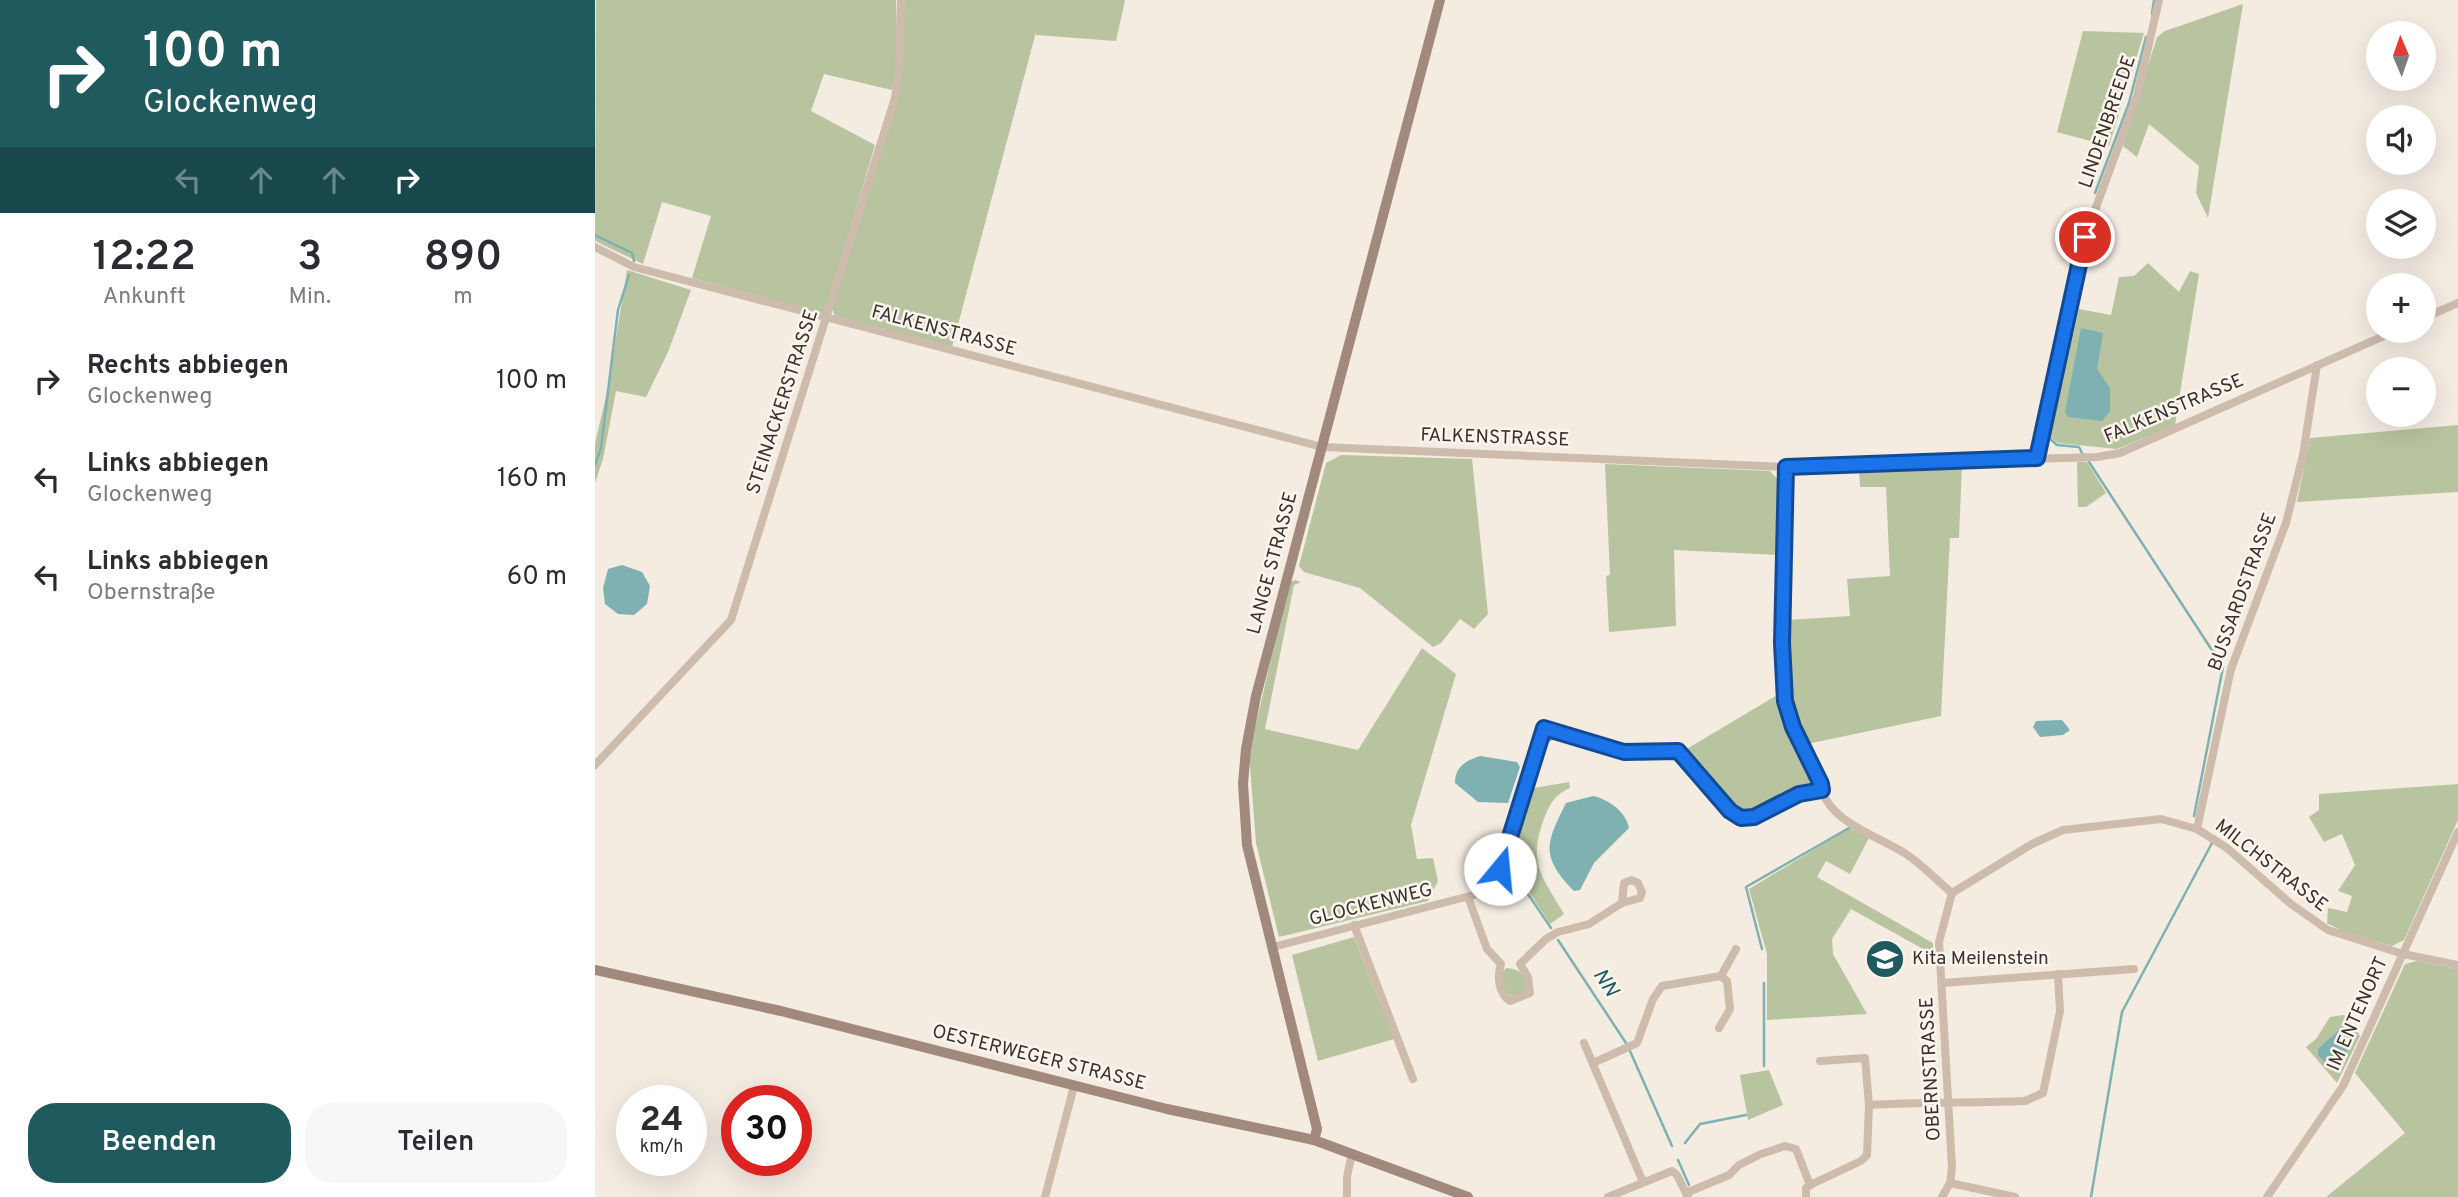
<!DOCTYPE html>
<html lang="de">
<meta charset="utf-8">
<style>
:root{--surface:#fff;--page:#f7f7f7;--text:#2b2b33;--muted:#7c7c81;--accent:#1f5a5e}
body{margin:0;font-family:Overpass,sans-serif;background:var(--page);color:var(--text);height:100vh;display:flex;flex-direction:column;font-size:26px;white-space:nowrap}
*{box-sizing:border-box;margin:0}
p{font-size:23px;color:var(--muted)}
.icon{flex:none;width:38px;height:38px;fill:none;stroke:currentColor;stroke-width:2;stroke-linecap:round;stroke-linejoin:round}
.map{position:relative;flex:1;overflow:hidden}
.sheet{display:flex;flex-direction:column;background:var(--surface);width:595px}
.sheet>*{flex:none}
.guide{background:#1f5a5e;color:#fff;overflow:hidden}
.needle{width:46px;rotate:358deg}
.controls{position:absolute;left:1771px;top:21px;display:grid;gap:14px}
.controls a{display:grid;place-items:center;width:70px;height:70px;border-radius:50%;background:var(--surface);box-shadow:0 7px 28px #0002;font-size:35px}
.speed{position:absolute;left:21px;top:1085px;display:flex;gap:14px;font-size:35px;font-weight:700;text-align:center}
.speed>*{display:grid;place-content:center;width:91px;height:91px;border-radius:50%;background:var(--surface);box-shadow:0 7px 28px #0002;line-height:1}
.speed small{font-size:18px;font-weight:400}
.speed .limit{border:10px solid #d22;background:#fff;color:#111}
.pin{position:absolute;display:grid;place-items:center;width:60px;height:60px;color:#fff;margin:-30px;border:4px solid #fff;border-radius:50%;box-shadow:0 2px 7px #0007}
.me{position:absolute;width:77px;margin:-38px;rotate:17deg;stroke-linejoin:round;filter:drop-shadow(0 0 5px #0008)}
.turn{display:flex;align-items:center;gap:24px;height:147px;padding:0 28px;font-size:32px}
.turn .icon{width:91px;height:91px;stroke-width:2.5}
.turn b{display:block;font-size:49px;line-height:60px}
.lanes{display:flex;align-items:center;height:66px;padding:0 28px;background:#0003;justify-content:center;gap:35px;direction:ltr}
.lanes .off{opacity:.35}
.eta{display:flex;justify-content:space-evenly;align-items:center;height:119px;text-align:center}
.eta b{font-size:42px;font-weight:600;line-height:49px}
.action{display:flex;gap:14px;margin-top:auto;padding:14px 28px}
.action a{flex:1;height:80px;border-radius:28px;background:var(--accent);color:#fff;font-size:28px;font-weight:600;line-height:80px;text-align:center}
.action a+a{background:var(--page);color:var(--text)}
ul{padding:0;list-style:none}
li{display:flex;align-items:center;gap:21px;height:98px;padding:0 28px}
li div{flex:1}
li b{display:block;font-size:26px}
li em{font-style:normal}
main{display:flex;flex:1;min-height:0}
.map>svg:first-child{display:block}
.green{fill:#b8c4a0}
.water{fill:#7fb0b2}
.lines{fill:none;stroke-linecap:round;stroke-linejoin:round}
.stream{stroke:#7fb0b2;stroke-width:2.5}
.street{stroke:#cdbbac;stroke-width:8}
.secondary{stroke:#a18a7d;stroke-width:10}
.route-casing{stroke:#114b97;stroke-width:18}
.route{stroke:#1a73e8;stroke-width:12}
.labels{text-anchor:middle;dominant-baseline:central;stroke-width:5;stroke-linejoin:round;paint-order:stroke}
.street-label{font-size:19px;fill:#3b302b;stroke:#fbf5ee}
.poi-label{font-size:19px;fill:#3b302b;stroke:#fbf5ee;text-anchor:start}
.water-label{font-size:21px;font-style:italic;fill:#1f5a5e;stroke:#fbf5ee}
</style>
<main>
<section class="sheet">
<div class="guide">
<div class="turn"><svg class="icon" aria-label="right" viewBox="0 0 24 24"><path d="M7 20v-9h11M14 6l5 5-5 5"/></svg><div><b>100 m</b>Glockenweg</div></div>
<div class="lanes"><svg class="icon off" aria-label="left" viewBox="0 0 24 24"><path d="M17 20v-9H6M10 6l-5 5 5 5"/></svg><svg class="icon off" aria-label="ahead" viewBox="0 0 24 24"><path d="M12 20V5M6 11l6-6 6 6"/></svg><svg class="icon off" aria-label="ahead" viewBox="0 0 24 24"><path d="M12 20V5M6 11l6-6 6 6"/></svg><svg class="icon" aria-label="right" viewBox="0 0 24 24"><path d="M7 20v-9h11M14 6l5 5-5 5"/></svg></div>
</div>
<div class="eta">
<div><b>12:22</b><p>Ankunft</p></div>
<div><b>3</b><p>Min.</p></div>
<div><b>890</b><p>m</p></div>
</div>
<ul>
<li><svg class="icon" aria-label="right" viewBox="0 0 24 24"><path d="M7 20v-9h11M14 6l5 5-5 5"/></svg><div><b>Rechts abbiegen</b><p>Glockenweg</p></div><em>100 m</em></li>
<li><svg class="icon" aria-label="left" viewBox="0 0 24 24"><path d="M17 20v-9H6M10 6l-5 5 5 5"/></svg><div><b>Links abbiegen</b><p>Glockenweg</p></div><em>160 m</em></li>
<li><svg class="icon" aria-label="left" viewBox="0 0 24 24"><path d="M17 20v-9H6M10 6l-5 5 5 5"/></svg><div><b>Links abbiegen</b><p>Obernstraße</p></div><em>60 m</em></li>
</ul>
<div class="action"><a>Beenden</a><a>Teilen</a></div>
</section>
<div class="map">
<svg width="1863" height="1197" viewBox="0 0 1863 1197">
<rect width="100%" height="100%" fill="#f4ebe1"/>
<!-- green -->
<g class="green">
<polygon points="1,0 301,0 302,65 297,90 229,74 216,111 280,145 230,314 97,278 116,216 67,202 48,264 0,241"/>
<polygon points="310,0 530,0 521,41 441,35 441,32 357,347 240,316 237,309 303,93"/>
<polygon points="1648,4 1613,218 1601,193 1604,166 1554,124 1542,157 1528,146 1562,37 1570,31"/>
<polygon points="1488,31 1549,33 1514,146 1462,132"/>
<polygon points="1553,263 1584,292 1595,271 1604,274 1580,425 1522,449 1463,443 1455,437 1484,309 1516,315 1524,277 1539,276"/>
<polygon points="32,270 96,290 73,352 51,397 21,391 8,459 0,483 0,443 13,388"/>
<polygon points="1863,425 1863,492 1702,502 1715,438"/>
<polygon points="746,455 877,459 893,614 879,629 865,619 846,643 838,647 765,588 709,572 704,566 731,463"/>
<polygon points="1482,462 1492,462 1511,493 1491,507 1483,507"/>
<polygon points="1010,464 1175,471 1184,481 1184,555 1079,550 1081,626 1014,632 1011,576 1015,575"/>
<path d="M1367,465L1364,538H1355L1346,716L1212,744C1191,704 1193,664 1193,620L1255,616L1252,579L1295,576L1291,487H1265L1264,469Z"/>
<polygon points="700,580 706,582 699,585 670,729 763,750 827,648 861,674 816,825 822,859 838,858 843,881 833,901 684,937 661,843 654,753 694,583"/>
<polygon points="1184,694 1193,729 1217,778 1215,785 1156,815 1147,815 1137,808 1090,750"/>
<path d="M974,782L975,788C961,794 956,802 950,816C932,863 946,874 969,914L955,924L922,874L918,853L939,788Z"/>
<polygon points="1863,784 1863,820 1809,940 1797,946 1747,931 1732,923 1733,908 1752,912 1757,896 1743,891 1760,865 1747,834 1729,842 1714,817 1724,810 1724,794"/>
<polygon points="1255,828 1274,838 1255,874 1231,861 1222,877 1338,943 1339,955 1256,909 1237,939 1238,954 1272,1014 1172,1020 1172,954 1154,889"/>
<polygon points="759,937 799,1039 723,1061 697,955"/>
<polygon points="1822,961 1863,969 1863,1197 1731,1197 1810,1133 1760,1073 1810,964"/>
<path d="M911,968C926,969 933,975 930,992L919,996L912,995L907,983V973Z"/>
<polygon points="1748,1015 1751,1016 1765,1036 1742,1083 1711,1047 1721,1039 1735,1017"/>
<polygon points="1174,1070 1188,1105 1153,1120 1145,1075"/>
</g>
<!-- water -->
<g class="water">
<polygon points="1486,328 1508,333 1502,369 1515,388 1515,411 1507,421 1473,417 1470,412"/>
<polygon points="27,565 47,572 55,586 52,604 39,615 23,614 10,604 8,588 13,569"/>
<polygon points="1467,720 1475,730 1468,735 1445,737 1438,727 1441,721"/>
<path d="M885,756L922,762L925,767L913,803L883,802L860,783C860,766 871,761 885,756Z"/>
<path d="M998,796C1015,800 1031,812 1034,828L999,863L985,890L979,891C945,856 951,843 971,803Z"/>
<polygon points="1746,1028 1757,1038 1756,1045 1739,1067 1733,1066 1723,1055 1723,1049"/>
</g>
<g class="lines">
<!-- stream -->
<g class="stream">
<polyline points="1557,14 1559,0"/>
<polyline points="1500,193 1534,103 1551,37"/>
<polyline points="0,235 37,253 39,261"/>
<polyline points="1487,453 1484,447 1462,445 1453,437 1497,239"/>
<polyline points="1494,462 1628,667 1599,816"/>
<polyline points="0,465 6,448 23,310 34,275"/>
<polyline points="956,928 918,872 915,857 951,742 959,738"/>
<polyline points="963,940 1031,1043"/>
<polyline points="1167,949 1151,887 1254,828"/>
<polyline points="1169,983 1169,1066"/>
<polyline points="1035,1051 1077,1146"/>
<polyline points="1090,1143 1105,1124 1151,1115"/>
<polyline points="1083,1160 1094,1185"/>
<polyline points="1496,1197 1527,1012 1617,843"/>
</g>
<!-- street -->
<g class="street">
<polyline points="0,247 39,267 727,447 1191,467 1502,457 1525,453 1800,331"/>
<polyline points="1829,318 1863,303"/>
<polyline points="1442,458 1490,237 1542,96 1564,0"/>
<path d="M1191,467L1188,677C1191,717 1209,748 1226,784C1230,821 1284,836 1311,854C1328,865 1342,881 1357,893"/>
<polyline points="0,765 136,620 300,98 304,69 306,0"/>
<polyline points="1602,829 1636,669 1691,523 1708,455 1722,365"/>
<polyline points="1357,893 1437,844 1468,830 1566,819 1602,829 1632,848 1696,904 1733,930 1808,954 1863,965"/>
<path d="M873,897L892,949L906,964C902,976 903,993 915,1001L935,993L933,977L925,964L951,939L963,932L994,924L1027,903L1045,898L1047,892L1043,883L1037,880L1029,883L1027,903"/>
<polyline points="759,925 818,1079"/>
<polyline points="678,947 894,891 902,878 949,728 1029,752 1083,751 1135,811 1146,819 1159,817 1204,794 1227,791"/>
<polyline points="1347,983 1539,969"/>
<polyline points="1124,1028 1135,1009 1132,981 1126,976 1141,949"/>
<polyline points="989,1043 1048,1182"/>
<path d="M1225,1061L1270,1058L1274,1105C1326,1102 1378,1103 1430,1101L1448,1093L1465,1011L1463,974"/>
<polyline points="998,1063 1042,1043 1058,999 1067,986 1126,976"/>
<polyline points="1355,1183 1420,1197"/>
<polyline points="1215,1185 1266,1161 1272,1155 1274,1105"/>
<polyline points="1091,1193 1134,1175 1144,1165 1166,1154 1190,1146 1201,1149 1215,1185 1211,1188 1211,1197"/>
<polyline points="450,1197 479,1086"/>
<polyline points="752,1197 752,1177 757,1153"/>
<polyline points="1013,1197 1077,1171 1082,1175 1093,1197"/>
<polyline points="1347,1197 1355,1183 1357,1168 1344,942 1357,893"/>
<polyline points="1672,1197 1748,1086 1863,832"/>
</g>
<!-- secondary -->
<g class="secondary">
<polyline points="0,970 186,1011 572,1109 719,1140 873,1197"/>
<polyline points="719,1140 722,1129 652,845 648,784 651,749 661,696 845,0"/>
</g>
</g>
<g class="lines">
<!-- route casing -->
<g class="route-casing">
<polyline id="route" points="905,869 949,728 1029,752 1083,751 1135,811 1146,818 1159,817 1204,794 1227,790 1226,784 1198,727 1190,701 1187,643 1191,467 1442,458 1490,237"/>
</g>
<!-- route -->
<use href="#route" class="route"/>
</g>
<!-- icons -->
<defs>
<g id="school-disc" transform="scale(2.0125)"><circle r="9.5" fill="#1f5a5e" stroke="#fbf5ee"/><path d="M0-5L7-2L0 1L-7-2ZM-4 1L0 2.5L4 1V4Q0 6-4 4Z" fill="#fff"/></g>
</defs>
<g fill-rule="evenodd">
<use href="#school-disc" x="1290" y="959"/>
</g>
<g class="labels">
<!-- street labels -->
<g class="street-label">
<text transform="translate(1513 122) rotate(-71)">LINDENBREEDE</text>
<text transform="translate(349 331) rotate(15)">FALKENSTRASSE</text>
<text transform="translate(188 402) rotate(-72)">STEINACKERSTRASSE</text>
<text transform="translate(1579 409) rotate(-23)">FALKENSTRASSE</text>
<text transform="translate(900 438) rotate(2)">FALKENSTRASSE</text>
<text transform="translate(678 563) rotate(-75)">LANGE STRASSE</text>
<text transform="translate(1648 592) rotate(-70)">BUSSARDSTRASSE</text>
<text transform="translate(1676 866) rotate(38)">MILCHSTRASSE</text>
<text transform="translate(776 905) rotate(-14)">GLOCKENWEG</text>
<text transform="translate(1763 1014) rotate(-66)">IM ENTENORT</text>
<text transform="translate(444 1058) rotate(14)">OESTERWEGER STRASSE</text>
<text transform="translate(1336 1069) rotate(-93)">OBERNSTRASSE</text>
</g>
<!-- poi labels -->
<g class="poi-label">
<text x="1317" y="959">Kita Meilenstein</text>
</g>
<!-- water labels -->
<g class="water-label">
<text transform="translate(1010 983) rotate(57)">NN</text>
</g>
</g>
</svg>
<div class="controls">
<a><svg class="needle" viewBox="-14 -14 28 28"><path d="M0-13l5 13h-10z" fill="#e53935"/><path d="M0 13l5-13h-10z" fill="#7c7c81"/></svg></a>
<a><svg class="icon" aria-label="sound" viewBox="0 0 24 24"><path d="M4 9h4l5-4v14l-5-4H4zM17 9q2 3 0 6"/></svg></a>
<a><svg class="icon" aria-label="layers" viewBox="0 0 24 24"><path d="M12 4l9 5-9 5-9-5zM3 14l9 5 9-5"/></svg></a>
<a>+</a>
<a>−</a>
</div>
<div class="speed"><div>24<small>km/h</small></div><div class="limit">30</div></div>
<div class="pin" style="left:1490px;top:237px;background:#d93025"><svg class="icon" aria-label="arrive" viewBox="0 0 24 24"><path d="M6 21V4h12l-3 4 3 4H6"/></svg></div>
<svg class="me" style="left:905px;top:869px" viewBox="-20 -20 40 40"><circle r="19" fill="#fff"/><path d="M0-13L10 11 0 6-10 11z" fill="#1a73e8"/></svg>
</div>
</main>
